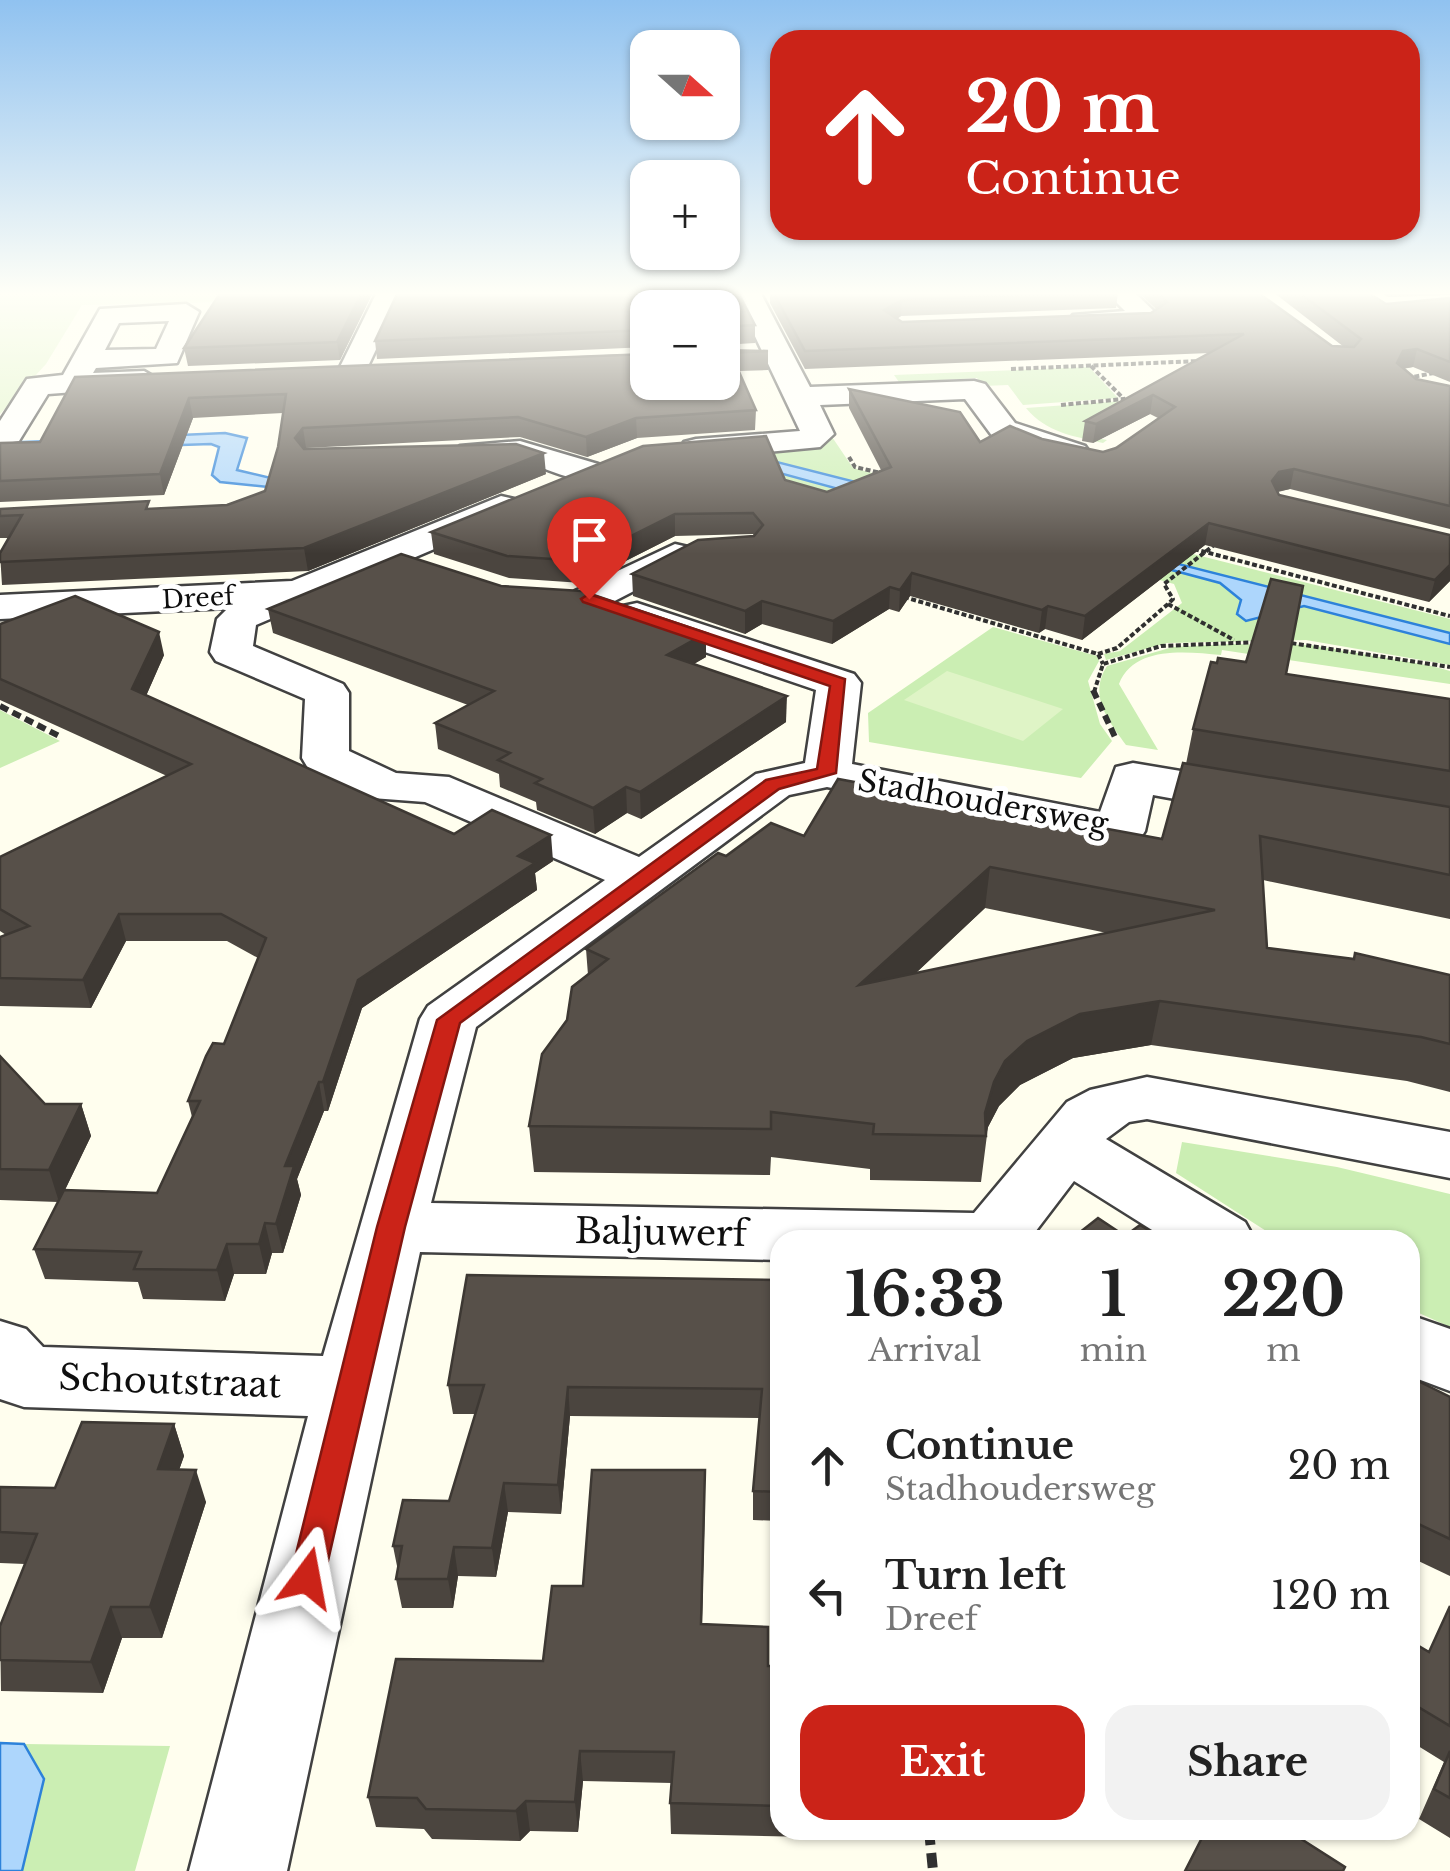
<!DOCTYPE html>
<meta charset="utf-8">
<style>
:root{--surface:#fff;--page:#f2f2f2;--text:#222;--muted:#767676;--accent:#cb2318}
body{margin:0;font-family:"Libre Baskerville",serif;background:var(--page);color:var(--text);height:100vh;display:flex;flex-direction:column;font-size:38px;white-space:nowrap}
*{box-sizing:border-box;margin:0}
p{font-size:32px;color:var(--muted)}
.icon{flex:none;width:55px;height:55px;fill:none;stroke:currentColor;stroke-width:2;stroke-linecap:round;stroke-linejoin:round}
.map{position:relative;flex:1;overflow:hidden}
.details{position:absolute;left:770px;top:1230px;width:650px;height:610px;display:flex;flex-direction:column;background:var(--surface);border-radius:30px;box-shadow:0 2px 8px #0004}
.details>*{flex:none}
.top-card{position:absolute;left:770px;top:30px;width:650px;height:210px;border-radius:30px;box-shadow:0 2px 8px #0004;background:#cb2318;color:#fff;overflow:hidden}
.needle{width:65px;rotate:111deg}
.controls{position:absolute;left:630px;top:30px;display:grid;gap:20px}
.controls a{display:grid;place-items:center;width:110px;height:110px;border-radius:20px;background:var(--surface);box-shadow:0 2px 8px #0004;font-size:50px}
.pin{position:absolute;display:grid;place-items:center;width:85px;height:85px;color:#fff;margin:-102px -42px;border-radius:50% 50% 50% 0;rotate:-45deg;box-shadow:0 0 10px #0007}
.pin .icon{rotate:45deg}
.me{position:absolute;width:110px;margin:-55px;rotate:13deg;stroke-linejoin:round;filter:drop-shadow(0 0 8px #0008)}
.turn{display:flex;align-items:center;gap:35px;height:210px;padding:0 30px;font-size:45px}
.turn .icon{width:130px;height:130px;stroke-width:2.5}
.turn b{display:block;font-size:70px;line-height:85px}
.eta{display:flex;justify-content:space-evenly;align-items:center;height:170px;text-align:center}
.eta b{font-size:60px;font-weight:800;line-height:70px}
.button{display:flex;gap:20px;margin-top:auto;padding:20px 30px}
.button a{flex:1;height:115px;border-radius:30px;background:var(--accent);color:#fff;font-size:40px;font-weight:800;line-height:115px;text-align:center}
.button a+a{background:var(--page);color:var(--text)}
ul{padding:0;list-style:none}
li{display:flex;align-items:center;gap:30px;height:130px;padding:0 30px}
li div{flex:1}
li b{display:block;font-size:38px}
li em{font-style:normal}
.map>svg:first-child{display:block}
.green{fill:#cbeeb3}
.pitch{fill:#dff4c6}
.water{fill:#add6fc;stroke:#2d82da;stroke-width:2.5}
.lines{fill:none;stroke-linecap:round;stroke-linejoin:round}
.minor-casing{stroke:#414141;stroke-width:5}
.path-far2{stroke:#303030;stroke-width:4;stroke-dasharray:5 2.5;stroke-linecap:butt}
.path-far1{stroke:#303030;stroke-width:6;stroke-dasharray:9 5;stroke-linecap:butt}
.path{stroke:#303030;stroke-width:10;stroke-dasharray:15 8;stroke-linecap:butt}
.minor{fill:#fff;fill-rule:evenodd}
.wall{fill:#4b453f;fill-rule:evenodd}
.shaded-wall{fill:#3d3833}
.building{fill:#575049;stroke:#3d3833;stroke-width:2.5;fill-rule:evenodd}
.route{fill:#cb2318;stroke:#841710;stroke-width:2.5}
.labels{text-anchor:middle;dominant-baseline:central;stroke-width:10;stroke-linejoin:round;paint-order:stroke}
.far-street-label{font-size:25px;fill:#0e0e0e;stroke:#fff}
.street-label{font-size:30px;fill:#0e0e0e;stroke:#fff}
.near-street-label{font-size:35px;fill:#0e0e0e;stroke:#fff}
</style>
<div class="map">
<svg width="1450" height="1871" viewBox="0 0 1450 1871">
<rect width="100%" height="100%" fill="#fffeee"/>
<!-- green -->
<g class="green">
<polygon points="1089,367 1118,398 1023,405 1008,385 983,386 977,378 942,380 946,387 904,389 894,375"/>
<path d="M1122,401L1137,416L1092,437L1107,440L1103,443C1073,436 1047,433 1026,408Z"/>
<polygon points="830,434 853,468 1450,619 1450,633 761,458 754,466 1008,535 1056,539 1220,583 1241,600 1246,621 1303,606 1450,644 1450,665 1306,640 1167,643 1106,660 1104,654 1120,651 1182,603 1174,584 1070,555 649,457 800,449"/>
<polygon points="993,627 1097,656 1099,661 1088,681 1100,724 1112,741 1081,778 869,742 868,713"/>
<path d="M1230,644L1310,645L1432,666L1450,671V684L1222,650L1221,655C1187,652 1134,645 1119,684L1158,750L1126,745C1108,720 1088,696 1107,666L1173,647Z"/>
<polygon points="0,710 60,741 0,768"/>
<polygon points="1182,1142 1337,1167 1450,1194 1450,1327 1410,1309 1410,1240 1280,1240 1176,1173"/>
<polygon points="24,1744 170,1746 135,1871 22,1871 44,1779"/>
</g>
<!-- pitch -->
<g class="pitch">
<polygon points="0,292 257,292 222,302 82,305 46,364 0,414"/>
<polygon points="947,671 1063,709 1023,741 904,700"/>
</g>
<!-- water -->
<g class="water">
<polygon points="225,433 247,438 237,470 275,479 268,487 220,482 212,475 219,447 211,444 0,451 0,443"/>
<polygon points="761,458 1450,633 1450,644 1304,606 1246,621 1237,614 1241,600 1220,583 1056,539 1008,535 754,466"/>
<polygon points="0,1743 24,1744 44,1779 22,1871 0,1871"/>
</g>
<g class="lines">
<!-- minor casing -->
<g class="minor-casing">
<g id="minor">
<polygon points="377,292 403,292 363,377 343,377 338,371"/>
<polygon points="734,292 760,292 810,387 974,381 985,384 1015,423 1085,446 1090,453 1085,460 1073,463 993,437 965,399 820,405 834,434 820,447 696,459 684,456 680,449 684,442 696,439 800,431"/>
<polygon points="1106,292 1134,292 1161,318 1148,326 1073,327 1069,321 1073,315 1125,311"/>
<path d="M186,304L199,312L177,363L96,368L93,373L144,371L159,380L155,386L48,394L19,441L0,444V421L27,379L63,375L100,309ZM169,321L156,349L105,350L119,323Z"/>
<path d="M520,441L598,464L603,471L598,478C570,485 545,465 518,461C499,458 480,465 460,460L455,453L460,446Z"/>
<polygon points="501,496 514,499 519,507 514,515 256,625 253,646 343,684 349,693 349,751 396,773 449,777 639,857 756,774 805,763 816,690 623,624 617,615 623,606 637,603 854,674 861,683 852,764 1100,812 1116,767 1133,763 1252,783 1269,788 1276,798 1269,808 1252,813 1153,795 1145,831 1138,842 1120,846 827,787 789,795 476,1027 431,1203 974,1213 1067,1102 1090,1090 1147,1077 1450,1132 1450,1178 1147,1119 1129,1122 1106,1139 1245,1222 1255,1240 1168,1240 1074,1181 1029,1240 780,1240 780,1260 420,1252 287,1871 189,1871 308,1416 24,1407 0,1399 0,1321 26,1329 43,1347 323,1356 420,1019 428,1006 605,880 425,802 372,798 308,768 302,758 305,699 216,661 210,652 217,619 228,608 0,619 0,595 292,581"/>
<polygon points="675,544 688,547 694,555 688,563 603,607 575,607 569,599 575,591"/>
<polygon points="1410,1315 1450,1329 1450,1391 1410,1376"/>
</g>
</g>
<!-- path-far2 -->
<g class="path-far2">
<polyline points="1091,366 1125,400"/>
<polyline points="1011,369 1199,361"/>
<polyline points="1407,378 1450,370"/>
<polyline points="1061,405 1124,399"/>
<polyline points="849,457 855,467 881,473"/>
<polyline points="1194,549 1450,616"/>
<polyline points="904,597 1098,654 1103,664"/>
<polyline points="1168,604 1234,640"/>
<polyline points="1284,642 1450,667"/>
<polyline points="1098,654 1117,648 1168,604 1173,599 1164,584 1218,542"/>
<polyline points="1094,692 1103,664 1161,646 1261,642"/>
</g>
<!-- path-far1 -->
<g class="path-far1">
<polyline points="1093,690 1115,737"/>
<polyline points="0,706 61,737"/>
</g>
<!-- path -->
<polyline class="path" points="929,1830 933,1871"/>
<!-- minor -->
<use href="#minor" class="minor"/>
</g>
<!-- wall -->
<g class="wall">
<polygon points="373,292 340,360 188,366 184,348"/>
<polygon points="398,292 738,292 755,325 755,343 722,345 722,308 648,308 648,347 377,359 375,341"/>
<polygon points="770,292 1118,292 1116,308 901,316 897,319 902,322 1151,313 1156,309 1138,292 1258,292 1332,346 1344,347 1273,292 1367,292 1386,304 1450,298 1450,382 1413,367 1403,369 1416,379 1450,386 1450,529 1290,489 1278,492 1279,495 1450,535 1450,581 1429,602 1205,545 1082,640 1045,629 1039,633 910,596 899,612 889,609 832,644 762,624 745,634 633,596 632,574 754,536 753,534 675,536 582,583 509,578 434,554 431,532 785,480 827,492 881,470 849,408 849,389 980,442 1042,439 1103,452 1116,448 1158,418 1150,414 1093,443 1082,441 1085,421 1210,353 805,369 770,303"/>
<polygon points="1380,292 1450,292 1450,295 1388,297"/>
<polygon points="722,350 768,351 768,370 739,371 756,410 755,430 637,438 587,457 520,437 306,448 546,474 308,571 2,585 0,553 9,538 0,538 0,509 151,509 227,505 265,491 278,447 283,413 193,418 164,495 0,502 0,443 40,442 75,377"/>
<polygon points="501,586 706,633 706,657 693,664 786,722 641,819 627,813 595,834 537,810 536,802 500,787 499,774 438,749 435,723 468,705 273,633 268,609"/>
<polygon points="0,624 164,655 146,696 454,834 553,861 535,873 537,890 362,1008 328,1111 324,1111 297,1179 301,1195 283,1253 272,1253 266,1274 234,1274 225,1301 143,1299 138,1282 45,1279 34,1249 58,1202 0,1200 0,1056 45,1104 81,1104 91,1136 65,1190 157,1193 192,1117 188,1101 224,1044 258,958 227,941 126,941 91,1008 0,1006 0,937 6,935 0,931 0,857 167,776 0,700"/>
<path d="M1286,674L1450,699V919L1263,880L1267,948L1353,959L1355,953L1450,975V1092L1407,1081L1151,1045L1073,1058L1020,1085L999,1106L988,1127L981,1182L870,1180V1169L771,1157L770,1175L534,1172L529,1126L567,1020L588,975L586,949L726,856L804,836L1162,839L1186,764L1193,729ZM985,908L1107,933L916,973Z"/>
<polygon points="780,1280 780,1521 753,1520 753,1491 759,1418 570,1416 561,1514 508,1512 496,1577 458,1576 453,1608 402,1608 396,1579 398,1571 393,1546 449,1501 475,1414 453,1414 448,1385"/>
<polygon points="1410,1377 1450,1397 1450,1576 1410,1557"/>
<polygon points="174,1424 184,1456 179,1470 206,1502 162,1638 122,1638 103,1693 1,1691 0,1626 25,1564 0,1563 0,1487 55,1488"/>
<polygon points="705,1470 702,1624 768,1666 780,1666 780,1830 862,1830 861,1838 671,1834 670,1803 672,1783 583,1781 578,1832 530,1831 520,1841 432,1839 424,1829 376,1827 368,1797 543,1661 583,1586"/>
<polygon points="1450,1606 1450,1838 1419,1819 1444,1762 1410,1741 1410,1659 1429,1652"/>
</g>
<!-- shaded-wall -->
<g class="shaded-wall">
<polygon points="362,292 373,292 340,360 337,342"/>
<polygon points="902,300 901,316 883,327 884,310"/>
<polygon points="1417,349 1413,367 1399,369 1397,363 1403,351"/>
<polygon points="1153,395 1150,414 1093,443 1096,424"/>
<polygon points="189,398 193,418 164,495 160,474"/>
<polygon points="636,418 637,438 587,457 586,437"/>
<polygon points="303,428 306,448 298,459 295,438"/>
<polygon points="544,453 546,474 308,571 304,548"/>
<polygon points="1294,469 1290,489 1275,492 1272,481 1279,472"/>
<polygon points="675,514 675,536 582,583 581,561"/>
<polygon points="1209,523 1205,545 1082,640 1085,616"/>
<polygon points="1450,565 1450,581 1429,602 1435,580"/>
<polygon points="912,573 910,596 899,612 900,590"/>
<polygon points="890,587 889,609 832,644 833,621"/>
<polygon points="762,601 762,624 745,634 745,611"/>
<polygon points="1048,606 1045,629 1039,633 1042,610"/>
<polygon points="159,632 164,655 138,714 132,689"/>
<polygon points="706,633 706,657 667,680 667,655"/>
<polygon points="787,696 786,722 641,819 640,792"/>
<polygon points="626,787 627,813 595,834 593,808"/>
<polygon points="551,835 553,861 535,873 537,890 362,1008 328,1111 323,1082 358,980 518,856"/>
<polygon points="990,867 985,908 856,1029 859,985"/>
<polygon points="119,914 126,941 91,1008 83,980"/>
<polygon points="1160,1001 1151,1045 1073,1058 1020,1085 999,1106 988,1127 986,1136 985,1113 994,1082 1005,1061 1027,1041 1080,1014"/>
<polygon points="319,1082 324,1111 297,1179 301,1195 283,1253 276,1224 285,1166"/>
<polygon points="81,1104 91,1136 59,1202 49,1170"/>
<polygon points="265,1223 272,1253 266,1274 259,1244"/>
<polygon points="227,1244 234,1274 225,1301 217,1270"/>
<polygon points="568,1387 570,1416 561,1514 558,1485"/>
<polygon points="174,1424 184,1456 168,1501 158,1469"/>
<polygon points="196,1470 206,1502 162,1638 150,1607"/>
<polygon points="705,1470 705,1502 701,1655 701,1624"/>
<polygon points="504,1483 508,1512 496,1577 492,1548"/>
<polygon points="454,1547 458,1576 453,1608 448,1579"/>
<polygon points="111,1607 122,1638 103,1693 91,1662"/>
<polygon points="580,1751 583,1781 578,1832 575,1802"/>
<polygon points="526,1801 530,1831 520,1841 516,1811"/>
</g>
<!-- building -->
<g class="building">
<polygon points="221,292 362,292 337,342 184,348"/>
<polygon points="398,292 738,292 755,325 722,327 722,308 648,308 648,330 375,341"/>
<polygon points="773,292 1096,292 902,300 884,310 902,322 1151,313 1167,302 1157,292 1257,292 1332,346 1354,347 1361,339 1298,292 1367,292 1386,304 1450,298 1450,362 1417,349 1403,351 1397,363 1416,379 1450,386 1450,506 1294,469 1279,472 1272,481 1279,495 1450,535 1450,565 1435,580 1209,523 1085,616 1048,606 1042,610 912,573 900,590 890,587 833,621 762,601 745,611 632,574 698,540 754,536 763,525 753,513 675,514 581,561 507,556 431,532 643,446 766,436 785,480 827,492 891,467 849,389 960,412 980,442 1010,426 1042,439 1103,452 1116,448 1175,407 1153,395 1096,424 1085,421 1244,334 805,351"/>
<polygon points="722,350 768,351 725,353 733,358 756,410 636,418 586,437 518,417 303,428 295,438 304,449 516,444 544,453 304,548 0,562 0,553 22,515 0,516 0,509 149,501 146,509 227,505 265,491 278,447 286,394 189,398 160,474 0,481 0,443 40,442 75,377 648,354 648,382 722,382"/>
<polygon points="401,554 501,586 582,591 706,633 667,655 787,696 640,792 626,787 593,808 535,783 542,779 498,760 510,753 435,723 494,691 268,609"/>
<polygon points="1271,579 1303,586 1286,674 1450,699 1450,771 1193,729 1211,662 1217,663 1218,658 1246,662"/>
<polygon points="75,596 159,632 132,689 454,834 492,810 551,835 518,856 535,863 358,980 323,1082 319,1082 285,1166 294,1166 276,1224 265,1223 259,1244 227,1244 217,1270 134,1269 141,1252 34,1249 64,1190 157,1193 200,1101 188,1101 206,1056 213,1043 224,1044 266,938 221,914 119,914 83,980 0,978 0,937 29,926 0,909 0,857 191,764 0,679 0,624"/>
<path d="M1183,763L1450,807V875L1260,836L1267,948L1354,959L1355,953L1450,975V1044L1421,1037L1160,1001L1080,1014L1027,1041L1005,1061L994,1082L985,1113L986,1136L873,1134L874,1124L771,1112V1129L529,1126L542,1054L567,1020L572,987L608,959L586,949L718,853L726,856L771,823L804,836L838,779L1162,839ZM990,867L1215,910L859,985Z"/>
<polygon points="0,1056 45,1104 81,1104 49,1170 0,1169"/>
<polygon points="1098,1218 1125,1236 1140,1225 1165,1240 1070,1240"/>
<polygon points="467,1275 780,1280 780,1492 753,1491 762,1389 568,1387 558,1485 504,1483 492,1548 454,1547 448,1579 396,1579 402,1546 393,1546 403,1500 449,1501 484,1385 448,1385"/>
<polygon points="1410,1377 1450,1397 1450,1539 1410,1520"/>
<polygon points="82,1422 174,1424 158,1469 196,1470 150,1607 111,1607 91,1662 0,1660 0,1626 37,1534 0,1532 0,1487 55,1488"/>
<polygon points="592,1470 705,1470 701,1624 768,1627 768,1666 780,1666 780,1806 670,1803 674,1752 580,1751 575,1802 526,1801 516,1811 426,1809 417,1798 368,1797 396,1659 543,1661 552,1586 583,1586"/>
<polygon points="1450,1606 1450,1726 1410,1702 1410,1659 1417,1645 1429,1652"/>
<polygon points="1450,1751 1450,1798 1434,1789"/>
<polygon points="1206,1830 1287,1830 1345,1867 1343,1871 1185,1871"/>
</g>
<!-- sky -->
<linearGradient id="sky" x2="0" y2="1"><stop stop-color="#90c2f0"/><stop offset="0.53" stop-color="#fffff7"/><stop offset="1" stop-color="#fffff7" stop-opacity="0"/></linearGradient>
<rect width="1450" height="554" fill="url(#sky)"/>
<!-- route -->
<polygon class="route" points="589,594 845,679 836,773 779,789 460,1023 405,1227 324,1578 319,1590 307,1594 295,1590 290,1578 377,1227 437,1020 766,780 817,769 830,686 583,602 581,599"/>
<g class="labels">
<!-- far-street labels -->
<g class="far-street-label">
<text transform="translate(198 598) rotate(-3)">Dreef</text>
</g>
<!-- street labels -->
<g class="street-label">
<text transform="translate(983 802) rotate(10)">Stadhoudersweg</text>
</g>
<!-- near-street labels -->
<g class="near-street-label">
<text transform="translate(661 1232) rotate(1)">Baljuwerf</text>
<text transform="translate(170 1381) rotate(2)">Schoutstraat</text>
</g>
</g>
</svg>
<div class="controls">
<a><svg class="needle" viewBox="-14 -14 28 28"><path d="M0-13l5 13h-10z" fill="#e53935"/><path d="M0 13l5-13h-10z" fill="#767676"/></svg></a>
<a>+</a>
<a>−</a>
</div>
<div class="pin" style="left:589px;top:599px;background:#d93025"><svg class="icon" aria-label="arrive" viewBox="0 0 24 24"><path d="M6 21V4h12l-3 4 3 4H6"/></svg></div>
<svg class="me" style="left:307px;top:1578px" viewBox="-20 -20 40 40"><path d="M0-17L14 15 0 8-14 15z" fill="#cb2318" stroke="#fff" stroke-width="4"/></svg>
<div class="top-card">
<div class="turn"><svg class="icon" aria-label="ahead" viewBox="0 0 24 24"><path d="M12 20V5M6 11l6-6 6 6"/></svg><div><b>20 m</b>Continue</div></div>
</div>
<section class="details">
<div class="eta">
<div><b>16:33</b><p>Arrival</p></div>
<div><b>1</b><p>min</p></div>
<div><b>220</b><p>m</p></div>
</div>
<ul>
<li><svg class="icon" aria-label="ahead" viewBox="0 0 24 24"><path d="M12 20V5M6 11l6-6 6 6"/></svg><div><b>Continue</b><p>Stadhoudersweg</p></div><em>20 m</em></li>
<li><svg class="icon" aria-label="left" viewBox="0 0 24 24"><path d="M17 20v-9H6M10 6l-5 5 5 5"/></svg><div><b>Turn left</b><p>Dreef</p></div><em>120 m</em></li>
</ul>
<div class="button"><a>Exit</a><a>Share</a></div>
</section>
</div>
